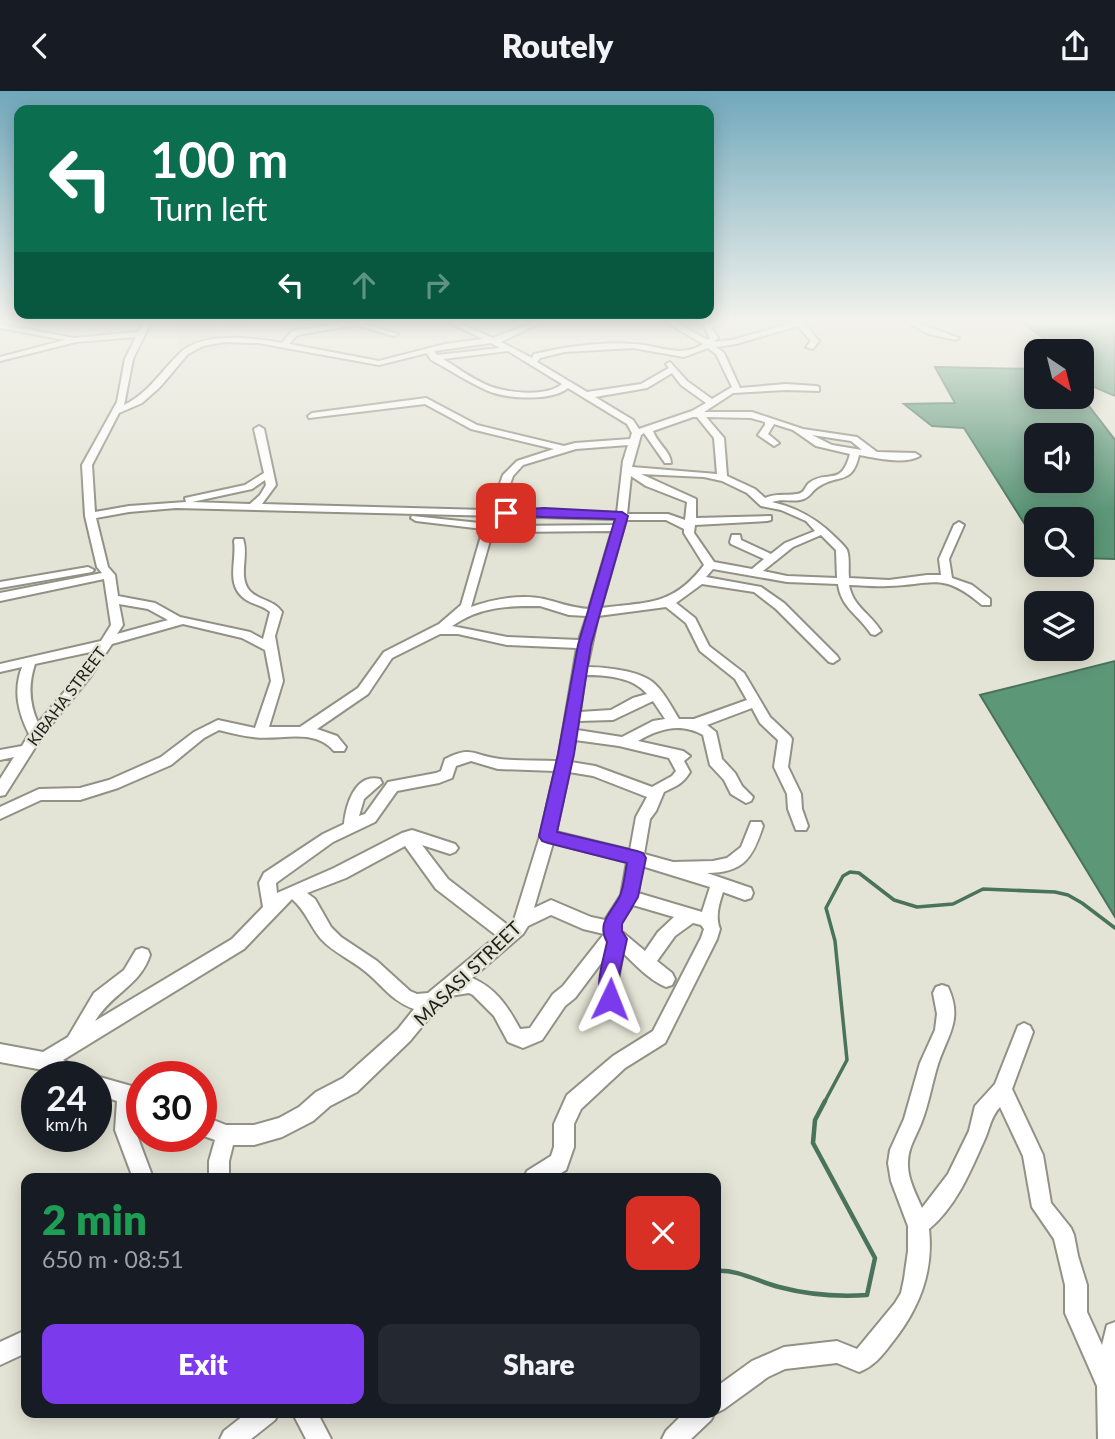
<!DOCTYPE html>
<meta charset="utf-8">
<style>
:root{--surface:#171b24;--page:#242831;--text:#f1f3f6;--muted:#9ea1a6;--accent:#7c3aed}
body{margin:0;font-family:Lato,sans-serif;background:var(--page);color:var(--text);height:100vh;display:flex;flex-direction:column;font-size:26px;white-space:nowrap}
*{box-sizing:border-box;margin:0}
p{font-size:23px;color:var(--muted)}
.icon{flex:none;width:38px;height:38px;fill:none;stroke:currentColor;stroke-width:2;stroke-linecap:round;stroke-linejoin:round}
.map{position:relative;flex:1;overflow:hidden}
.sheet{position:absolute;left:21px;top:1082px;width:700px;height:245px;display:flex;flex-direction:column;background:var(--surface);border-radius:14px;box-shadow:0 4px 18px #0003}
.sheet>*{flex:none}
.banner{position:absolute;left:14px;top:14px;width:700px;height:214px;border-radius:14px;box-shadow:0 4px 18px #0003;background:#0b6e4f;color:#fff;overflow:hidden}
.needle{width:46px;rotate:145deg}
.buttons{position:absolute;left:1024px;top:248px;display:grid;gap:14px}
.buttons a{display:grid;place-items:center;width:70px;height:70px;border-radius:14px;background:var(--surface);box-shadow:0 4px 18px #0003;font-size:35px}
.speed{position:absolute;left:21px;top:970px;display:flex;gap:14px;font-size:35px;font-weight:700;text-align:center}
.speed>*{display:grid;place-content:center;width:91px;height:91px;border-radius:50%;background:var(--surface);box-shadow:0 4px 18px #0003;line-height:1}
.speed small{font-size:18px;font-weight:400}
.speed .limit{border:10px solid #d22;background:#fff;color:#111}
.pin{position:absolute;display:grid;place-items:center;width:60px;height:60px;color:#fff;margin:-30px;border-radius:14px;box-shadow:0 4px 10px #0006}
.me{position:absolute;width:77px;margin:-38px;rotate:2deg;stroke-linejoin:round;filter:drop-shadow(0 0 5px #0008)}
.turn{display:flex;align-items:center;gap:24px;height:147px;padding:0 21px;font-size:32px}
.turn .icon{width:91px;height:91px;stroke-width:2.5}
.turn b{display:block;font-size:49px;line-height:60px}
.lanes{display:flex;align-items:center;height:66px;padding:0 21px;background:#0003;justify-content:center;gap:35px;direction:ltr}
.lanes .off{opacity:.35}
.round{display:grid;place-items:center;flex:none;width:74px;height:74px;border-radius:14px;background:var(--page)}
.summary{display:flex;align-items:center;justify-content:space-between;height:119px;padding:0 21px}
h1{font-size:42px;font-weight:800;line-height:52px;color:#1e9e55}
.primary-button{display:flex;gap:14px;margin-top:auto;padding:14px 21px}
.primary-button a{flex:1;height:80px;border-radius:14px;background:var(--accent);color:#fff;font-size:28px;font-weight:800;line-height:80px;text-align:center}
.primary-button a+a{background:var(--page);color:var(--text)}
header{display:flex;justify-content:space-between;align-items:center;height:91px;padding:0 21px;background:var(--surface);font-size:32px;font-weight:800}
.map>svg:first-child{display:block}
.built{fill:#d7d7c4}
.water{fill:#5c9778;stroke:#4a735c;stroke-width:2;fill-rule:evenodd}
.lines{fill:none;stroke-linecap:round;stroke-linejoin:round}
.stream-far1{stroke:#4a735c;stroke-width:3.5}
.stream{stroke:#4a735c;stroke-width:4.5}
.minor-casing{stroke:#919185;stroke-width:4}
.minor{fill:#fff;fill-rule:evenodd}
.route{fill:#7c3aed;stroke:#51269a;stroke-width:2}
.labels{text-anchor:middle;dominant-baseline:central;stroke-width:5;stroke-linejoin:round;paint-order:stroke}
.far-street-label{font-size:16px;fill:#1f1f1b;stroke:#e4e4d6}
.street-label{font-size:19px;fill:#1f1f1b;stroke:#e4e4d6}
</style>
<header><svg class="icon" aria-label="back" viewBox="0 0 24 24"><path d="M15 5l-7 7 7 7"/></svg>Routely<svg class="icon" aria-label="share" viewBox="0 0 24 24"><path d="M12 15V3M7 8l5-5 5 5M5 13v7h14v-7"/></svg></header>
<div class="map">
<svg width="1115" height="1348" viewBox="0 0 1115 1348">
<rect width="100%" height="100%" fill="#e4e4d6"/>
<!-- built -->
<polygon class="built" points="177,231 211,231 228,256 180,264"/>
<!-- water -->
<g class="water">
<polygon points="1022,231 1115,231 1115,305 1094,296 1082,286 1082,261 1061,261"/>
<path d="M935,276L1036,278V306H1082L1115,349V468L1082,467V429H1036V451L964,337L932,335L904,313L955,312ZM1036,345H1082V390H1036Z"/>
<polygon points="1115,570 1115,826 980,604"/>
</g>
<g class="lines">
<!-- stream-far1 -->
<polyline class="stream-far1" points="824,1012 847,969 835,850 826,817 843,785 850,781 859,782 894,809 917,816 953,813 983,798 1055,801 1068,804 1082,812 1115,837"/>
<!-- stream -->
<path class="stream" d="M716,1180C737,1178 759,1191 779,1196C809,1204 837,1206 867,1204L875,1167L813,1052L815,1029L825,1010"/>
<!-- minor casing -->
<g class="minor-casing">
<g id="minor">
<path d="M144,231H151L133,268L124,314C149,302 161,280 180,262C203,240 253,247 282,252L292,240L349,231H359L398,243L394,245L355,234L297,244L289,253L379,270L445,253L483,248L448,231H456L493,247L534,231H542L501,251L532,267L534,263C565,256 601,250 634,253C658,254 681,268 703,253L666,231H674L708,249L710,247L702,231H708L710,233L727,231L712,237L718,247L714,251L732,249L796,231H803L819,250L813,258L806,256L811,250L798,235L736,253L716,256L724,262L740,297L786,293L816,295L819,296V300L786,299L733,302L704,321H752L803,338L857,346L877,361L915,362L920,365C904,374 877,367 859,364C852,395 839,382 818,396C811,400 811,407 800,409C791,411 782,407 772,411C798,417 817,428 835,446C839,450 844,454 847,459C850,467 848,478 849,487L889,489L927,484H941L939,468L954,434L959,431L964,434L949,468L952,487L972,494L990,508V514H982C942,480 933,494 888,495C875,496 862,494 849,494C853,516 870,522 881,540L875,544L871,543C859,524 841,517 838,493L787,491L713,478L706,486L761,496L784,512L837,565L839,568L833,572L829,571L776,518L754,501L702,493L676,512L695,527L709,555L744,582L770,626L790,645L792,648L788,676L801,703L802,718L808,735L806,739H796L788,718L787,703L774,676L778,649L760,632L752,617L707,634L716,641L722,668L735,682L742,695L753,706L751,710L746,712L731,703L724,689L710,674L703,644C680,631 659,638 638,650L683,660L690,665L684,670L690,681C683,693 676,695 664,701L656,720L650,728L644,763L673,771L713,770L727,767L741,756L751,731H761L763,735C753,766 744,782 707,782L751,797L753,802L751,807L745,809L723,801C719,813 715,826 720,838L717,848L665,952L625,977L581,1018L574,1033V1056L566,1079L553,1087H524L527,1080L551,1065L554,1056V1033L567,1004L613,965L653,940L701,847L704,838L701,834L693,832L675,845L657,870L672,882L675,888L672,894L666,896C649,889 636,874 623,862L618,889L620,904L612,920L606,922L600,920L597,914C604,900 602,883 605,867L575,907L565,915L542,949L523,957L508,951L494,925L473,904L469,902L450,905L438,916L410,950L357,1001L330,1015L313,1030L282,1046L254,1054H233L229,1070V1087H209V1070L215,1049L201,1044V1024L226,1034H254L279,1027L299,1016L316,1001L343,987L398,938L414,918C392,910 384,896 366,881C352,869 334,862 321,848C310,835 306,820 292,808L244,858L63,969L82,979L84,985H56L43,979L0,971V953L43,961L68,946L94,902L124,879L136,859L142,857L148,859L150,864C140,895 112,902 95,930L232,848L263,816L259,792L264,782L323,743L344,733C346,714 355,682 380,688L382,692L364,708L359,725L365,723L388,691L436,682L441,680L445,668C473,654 473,665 500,668C519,670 539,669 558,670L559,663L577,557L507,554L458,543H440L392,567L368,603L317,638L337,645L346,656L344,660H334C314,636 280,650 253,646C242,645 231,642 219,639L204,647L171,674L118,697L80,709H41L0,728V716L39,698L80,697L109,689L161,666L194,641L218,629L255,637L271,590L265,559L242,547L183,533L112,553L90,586L43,644L5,704L0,705V688L14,666L0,669V659L22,655L29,643C18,621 13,600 22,576L0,581V573L101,550L111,534L104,488L0,510V502L102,482L97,476L85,425L82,374L117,311L125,268L136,246L76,251L0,270V266L65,249L0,237V233L74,247L138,241ZM224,251L258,252L379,274L427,262L431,269C449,278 466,290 484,298C502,308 552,311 568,297L627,333L632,342L630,348L575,352L564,355L477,334L426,307L312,322L308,325L309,327L425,313L471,338L554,358L517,370L503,384L496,404L485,419L262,413L276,394L264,338L259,335L254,338L264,382L245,394L185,407L186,411L129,415L95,421L92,374L119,322L142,312L160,296L188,263L203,255ZM491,252L500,257L437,264L434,260ZM633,257L684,266L708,257L716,263L732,296L712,308L687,290L670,271L666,273L669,277L641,293L587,301L537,271L540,267L564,261ZM508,260L562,293C547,306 510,302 492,296C475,290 458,277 443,268ZM672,282L681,294L706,312L692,320L639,338L633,329L595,306L647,297ZM693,326H697L714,347L717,383L632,376L641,344L644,342L665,372H671C671,361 657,352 653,340ZM706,326L751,327L765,331V334L758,344L774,355L779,352L768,343L774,333L793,339L816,355L850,363C841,397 827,378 809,392C804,397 805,402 797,403C785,405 776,402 765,407L755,398L727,385L724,347ZM812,344L851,350L862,359L832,354ZM628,354L623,370L617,422L495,419L506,404L513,385L523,374L576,358ZM641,383L704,386L722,390L747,402L761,415L781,419L806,430L815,440L785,452L771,463L741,449L740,444H732L730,451L731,453L764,468L752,478L714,471L694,442L695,434L767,430L771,429V425L696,427V408ZM631,385L646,395L687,411L685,429L668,423H627ZM265,389L266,394L260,404L250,413L192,411L252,398ZM176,417L616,428L614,434L509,435L412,425L411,427L416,430L483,438L461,514L439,533L384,561L358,597L300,636H269L283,590L275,545L282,521C273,508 258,510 249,499C238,485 249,464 243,448H235L234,450C237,470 225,494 245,508C253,514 263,514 270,521L263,548L250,541L180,526L155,512L118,505L115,484L108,476L96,427L129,421ZM626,429H666L684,438V442L704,474C673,515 648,511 601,517ZM493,439L509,441L612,440L589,518C573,517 560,512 544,508C521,503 493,508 471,516ZM821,444L836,459L837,487L787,485L763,480L793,456ZM119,513L148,518L168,529L117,543L123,534ZM540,515L569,524L587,525L579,549L507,546L452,535C481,515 507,515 540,515ZM666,516L686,532L700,560L735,588L747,609L694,628H679C671,615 661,595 648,588C633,579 603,576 587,576L598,525ZM95,560L82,580L38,632C29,612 28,594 35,573ZM585,584C606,584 633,586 647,603L633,607L611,619L580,621ZM653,610L665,628L653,630L622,646L577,639L578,630L613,629ZM575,649L619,655L669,667L676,680L672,685L652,696L595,675L571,671ZM471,670L498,678L555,680L540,745L514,829L509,835L448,788L422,754L450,763L455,761L458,757L455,753L412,739L402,742L334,777L277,802L276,792L333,751L375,731L397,700L439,692L452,687L456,675ZM569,681L593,685L647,706L636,726L630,759L556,741ZM553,752L627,771L621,804L605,829L591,826L551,809L534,817ZM405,755L436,798L497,845L428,902L417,903L410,900L377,870L341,846L331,836L315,808L307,802L346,787ZM642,775L710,796L702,821L638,802ZM633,814L674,826L658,841L645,860L621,840V831ZM551,824L583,838L604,843L563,895L553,903L530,937L520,938C508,916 496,897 472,887L523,843L528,835Z"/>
<polygon points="229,231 242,231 229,234"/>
<polygon points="906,231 915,231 959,247 955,249 929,243"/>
<polygon points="88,476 94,479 92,481 0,497 0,491"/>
<path d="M942,894L948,896C963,929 948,943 938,973C932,992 929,1012 922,1030C917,1044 908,1056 908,1071C907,1087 916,1103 922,1117L948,1083L969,1040L975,1015L995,993L1018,935L1024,932L1030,935L1033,941L1012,998L1043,1064L1051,1112L1071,1137L1074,1144L1078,1165L1087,1194V1221L1102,1254L1107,1234L1115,1231V1348H1098L1097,1295L1065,1222V1194L1054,1148L1032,1116L1023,1065L1000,1016C990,1027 990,1037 984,1050C970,1081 956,1116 929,1138C934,1182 918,1220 891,1253C882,1265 873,1276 859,1281L837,1272L785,1278L768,1286L724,1318L716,1322L715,1321L716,1296L752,1270L784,1256L837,1250L857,1258L895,1212L901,1202L904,1188L908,1160V1135L891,1090L888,1072L890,1059L904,1028L920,972L935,939L937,923L933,902L936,896Z"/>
<polygon points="95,985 96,985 142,998 142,1017 135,1015 134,1018 135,1039 153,1087 133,1087 115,1039 117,1010 96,1003"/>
<polygon points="26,1239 26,1262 0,1274 0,1251"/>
<polygon points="248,1321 279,1321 275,1329 251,1348 220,1348 224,1340"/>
<polygon points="292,1321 317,1321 331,1348 306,1348"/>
<polygon points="685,1321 715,1321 711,1329 691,1348 662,1348 666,1340"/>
</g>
</g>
<!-- minor -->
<use href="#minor" class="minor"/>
</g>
<!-- sky -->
<linearGradient id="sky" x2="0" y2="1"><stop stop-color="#70a8bb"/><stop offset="0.55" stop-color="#f3f3ed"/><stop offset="1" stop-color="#f3f3ed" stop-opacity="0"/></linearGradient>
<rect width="1115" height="419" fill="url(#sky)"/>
<!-- route -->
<path class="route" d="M544,417L622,421L628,425L591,554L574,663L557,741L637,760L643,762L646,767L638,806L622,833V840L627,848L618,889L620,908L617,914L610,917L603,914C594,894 603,871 607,851C596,832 612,821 620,805C624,795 625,782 627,772L548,752L542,750L539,745L558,663L578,554L615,428C598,427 507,427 500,422L506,419Z"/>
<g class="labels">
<!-- far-street labels -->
<g class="far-street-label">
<text transform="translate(66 605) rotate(-53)">KIBAHA STREET</text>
</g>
<!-- street labels -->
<g class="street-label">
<text transform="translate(467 882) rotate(-44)">MASASI STREET</text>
</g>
</g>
</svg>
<div class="buttons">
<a><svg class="needle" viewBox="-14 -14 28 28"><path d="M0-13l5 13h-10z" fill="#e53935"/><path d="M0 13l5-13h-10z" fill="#9ea1a6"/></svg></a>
<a><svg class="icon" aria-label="sound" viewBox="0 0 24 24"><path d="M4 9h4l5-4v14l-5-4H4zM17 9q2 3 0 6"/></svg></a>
<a><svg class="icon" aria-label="search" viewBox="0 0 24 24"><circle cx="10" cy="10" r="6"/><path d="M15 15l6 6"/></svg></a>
<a><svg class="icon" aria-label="layers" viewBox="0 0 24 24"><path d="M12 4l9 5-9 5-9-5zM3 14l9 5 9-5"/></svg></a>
</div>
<div class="speed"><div>24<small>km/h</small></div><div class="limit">30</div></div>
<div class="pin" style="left:506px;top:422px;background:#d93025"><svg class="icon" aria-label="arrive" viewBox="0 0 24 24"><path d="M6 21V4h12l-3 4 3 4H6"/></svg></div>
<svg class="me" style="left:610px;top:908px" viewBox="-20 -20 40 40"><path d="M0-17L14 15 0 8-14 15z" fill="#7c3aed" stroke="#fff" stroke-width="4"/></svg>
<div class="banner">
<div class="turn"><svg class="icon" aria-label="left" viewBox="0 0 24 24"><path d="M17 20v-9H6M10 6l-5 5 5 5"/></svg><div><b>100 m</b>Turn left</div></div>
<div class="lanes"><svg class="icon" aria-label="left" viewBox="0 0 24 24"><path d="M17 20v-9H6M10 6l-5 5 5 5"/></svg><svg class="icon off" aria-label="ahead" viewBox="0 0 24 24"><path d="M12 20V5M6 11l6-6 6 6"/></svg><svg class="icon off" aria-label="right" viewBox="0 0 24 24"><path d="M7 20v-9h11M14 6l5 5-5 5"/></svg></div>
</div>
<section class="sheet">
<div class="summary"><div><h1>2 min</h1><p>650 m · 08:51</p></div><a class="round" style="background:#d93025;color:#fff"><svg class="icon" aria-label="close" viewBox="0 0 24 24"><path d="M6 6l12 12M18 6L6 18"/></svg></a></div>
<div class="primary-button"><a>Exit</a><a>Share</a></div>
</section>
</div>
